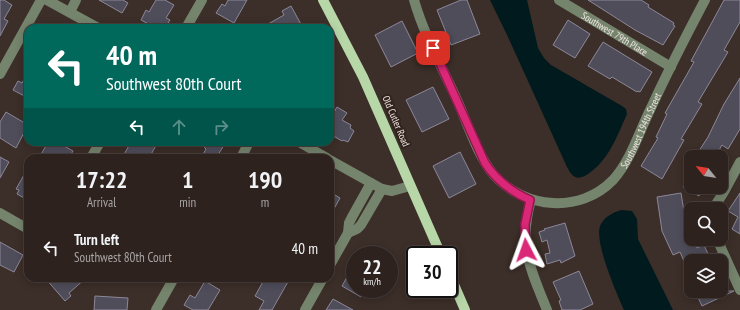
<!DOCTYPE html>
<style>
:root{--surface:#2d221e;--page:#392f2b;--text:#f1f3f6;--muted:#a7a4a4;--line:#483f3c}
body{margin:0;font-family:"PT Sans Narrow",sans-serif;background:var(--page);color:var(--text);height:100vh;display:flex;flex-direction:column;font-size:15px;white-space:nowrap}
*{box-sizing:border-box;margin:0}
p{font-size:13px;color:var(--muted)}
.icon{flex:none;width:22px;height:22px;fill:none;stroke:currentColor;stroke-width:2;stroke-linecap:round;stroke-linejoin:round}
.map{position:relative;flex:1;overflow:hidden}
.sheet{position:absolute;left:24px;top:154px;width:310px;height:128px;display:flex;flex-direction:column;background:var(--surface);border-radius:12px;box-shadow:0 2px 10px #0003,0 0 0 1px var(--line)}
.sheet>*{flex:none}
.guide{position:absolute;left:24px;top:24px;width:310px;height:122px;border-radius:12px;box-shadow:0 2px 10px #0003,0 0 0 1px var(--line);background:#00695c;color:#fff;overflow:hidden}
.needle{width:26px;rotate:300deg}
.fabs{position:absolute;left:684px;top:150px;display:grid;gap:8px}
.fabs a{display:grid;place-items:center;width:44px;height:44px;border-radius:8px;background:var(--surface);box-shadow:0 2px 10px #0003,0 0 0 1px var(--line);font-size:20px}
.speed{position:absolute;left:346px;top:246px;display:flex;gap:8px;font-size:20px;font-weight:700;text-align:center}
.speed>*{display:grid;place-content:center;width:52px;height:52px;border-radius:50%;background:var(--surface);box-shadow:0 2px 10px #0003,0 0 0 1px var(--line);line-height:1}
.speed small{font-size:10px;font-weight:400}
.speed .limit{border:2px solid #111;border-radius:6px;background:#fff;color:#111}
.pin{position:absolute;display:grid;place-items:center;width:34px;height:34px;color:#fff;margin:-17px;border-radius:8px;box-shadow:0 2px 6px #0006}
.me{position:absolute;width:44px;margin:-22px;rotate:356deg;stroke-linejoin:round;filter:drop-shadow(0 0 3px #0008)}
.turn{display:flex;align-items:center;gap:14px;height:84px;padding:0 16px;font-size:18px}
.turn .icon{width:52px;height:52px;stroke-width:2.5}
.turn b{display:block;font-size:28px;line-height:34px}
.lanes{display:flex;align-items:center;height:38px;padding:0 16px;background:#0003;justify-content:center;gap:20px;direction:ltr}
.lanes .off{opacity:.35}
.eta{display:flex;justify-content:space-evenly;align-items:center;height:68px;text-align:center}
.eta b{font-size:24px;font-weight:600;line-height:28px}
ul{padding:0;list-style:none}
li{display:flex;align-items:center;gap:12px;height:52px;padding:0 16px}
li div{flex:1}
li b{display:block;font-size:15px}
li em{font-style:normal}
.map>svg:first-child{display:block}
.water{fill:#001a1d}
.building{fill:#504d5b;stroke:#8c8898}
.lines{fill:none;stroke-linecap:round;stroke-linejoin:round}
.minor{stroke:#75846d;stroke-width:10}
.major{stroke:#b7d7a8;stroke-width:10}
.route-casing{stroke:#8e194d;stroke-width:10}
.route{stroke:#db2777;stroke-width:7}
.labels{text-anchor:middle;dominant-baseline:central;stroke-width:4;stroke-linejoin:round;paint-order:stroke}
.street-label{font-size:10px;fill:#f0e6e2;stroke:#32241f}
</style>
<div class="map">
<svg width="740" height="310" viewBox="0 0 740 310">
<rect width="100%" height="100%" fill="#3c2e28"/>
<!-- water -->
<g class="water">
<path d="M490,0H527L538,48L544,58L551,65L622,106L626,109L627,114C617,136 609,160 588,174C577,181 573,178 567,167L508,37Z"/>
<path d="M621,210L632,211L637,219L638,239L673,310H624C617,294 592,238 601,224C606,216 612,213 621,210Z"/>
</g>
<!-- building -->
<g class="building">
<polygon points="0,0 4,0 12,5 4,19 8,21 0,36"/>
<polygon points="99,0 123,0 128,3 122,13"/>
<polygon points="156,0 165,0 174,5 166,18 170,20 165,28 156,28 141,20 146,10 149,12"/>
<polygon points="228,0 247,0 234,23 216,13 222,4 225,6"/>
<polygon points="461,0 467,0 480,34 451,45 437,10"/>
<polygon points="588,0 641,0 649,5 648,7 674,23 673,25 675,26 663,45 635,30"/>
<polygon points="724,0 740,0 740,22 724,50 728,52 698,102 702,104 681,139 684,140 662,179 641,166 658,138 656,137 667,114 665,113 694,62 691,61"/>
<polygon points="291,6 303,28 261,28 284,15 282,11"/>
<polygon points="568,20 590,34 575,58 553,45"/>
<polygon points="402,21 418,53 391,67 375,35"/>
<polygon points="603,42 652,72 640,92 638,91 637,92 612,77 610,79 588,66"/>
<polygon points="28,72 28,98 13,90 18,81 22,83"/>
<polygon points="740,78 740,129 728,149 722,145 715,157 695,157 708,137 724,104"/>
<polygon points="433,87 449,119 422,132 406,100"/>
<polygon points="337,107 347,113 342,120 351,125 350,128 354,131 348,142 343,140 342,141 330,134 330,119"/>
<polygon points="6,112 28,125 16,148 0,138 0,122"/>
<polygon points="48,142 57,142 73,151 69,158 39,158"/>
<polygon points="131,142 158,142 149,158 122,158"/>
<polygon points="207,142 226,142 216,158 201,158 206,149 204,147"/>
<polygon points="460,152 476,184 449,198 433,166"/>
<polygon points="0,157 9,162 0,178"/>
<polygon points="28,168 28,200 17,194 19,190 16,189"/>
<polygon points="691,172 691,187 704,187 699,196 683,187"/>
<polygon points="330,192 340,198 330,216"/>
<polygon points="681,193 686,224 691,236 691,239 693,239 697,248 704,245 711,261 691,261 691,277 680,252 673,255 662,231 657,197"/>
<polygon points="740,193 740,234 732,229 738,217 728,211"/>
<polygon points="565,223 575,256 561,263 560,260 547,264 545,254 550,253 547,240 542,242 539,232 545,230 544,229"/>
<polygon points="0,242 23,255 14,272 0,265"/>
<polygon points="351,270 355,273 355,289 365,289 361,297 342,286"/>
<polygon points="579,271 593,304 580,310 562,310 559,301 561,300 553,282"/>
<polygon points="45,278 86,278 69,293 71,296 65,301"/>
<polygon points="265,278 285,278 289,280 272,310 259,310 264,301 255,296"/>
<polygon points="205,281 220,290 208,310 193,310 184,305 190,295 195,298"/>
<polygon points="695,291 734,291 702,306"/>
<polygon points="95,296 128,298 127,310 94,310"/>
<polygon points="333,299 353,310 326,310"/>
</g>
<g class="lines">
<!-- minor -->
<g class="minor">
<polyline points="47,0 98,28"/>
<path id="s1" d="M414,0C424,35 442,67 457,100C467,122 478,157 494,175C525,209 580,214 613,180C631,160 639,132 651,108C668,71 686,36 705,0"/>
<path id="s2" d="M559,0L671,67"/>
<polyline points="70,12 76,0"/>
<polyline points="186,28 202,0"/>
<polyline points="0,74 41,0"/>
<polyline points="299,142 327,158"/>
<polyline points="91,158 100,142"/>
<polyline points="241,158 249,142"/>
<polyline points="330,160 382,189 392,191 410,186"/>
<path d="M531,200C518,245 530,268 547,310"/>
<polyline points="713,209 725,190 740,162"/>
<polyline points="0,213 28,229"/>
<polyline points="348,233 357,229 361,225 382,189"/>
<polyline points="717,239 740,290"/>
<polyline points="330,265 348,233 349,223 352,217 371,183"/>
<polyline points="156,310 174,278"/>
<polyline points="305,310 323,278"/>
</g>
<!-- major -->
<g class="major">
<polyline points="323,0 363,77 441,255"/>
<polyline points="449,273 465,310"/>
</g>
</g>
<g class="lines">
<!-- route casing -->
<g class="route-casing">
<path id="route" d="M433,48L485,163C496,180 512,192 530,200L525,224L526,250"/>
</g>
<!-- route -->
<use href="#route" class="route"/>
</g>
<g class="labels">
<!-- street labels -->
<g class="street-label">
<text stroke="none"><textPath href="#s2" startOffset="65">Southwest 79th Place</textPath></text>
<text transform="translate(396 121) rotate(67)">Old Cutler Road</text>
<text stroke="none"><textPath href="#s1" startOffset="383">Southwest 194th Street</textPath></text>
</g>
</g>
</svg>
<div class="fabs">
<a><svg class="needle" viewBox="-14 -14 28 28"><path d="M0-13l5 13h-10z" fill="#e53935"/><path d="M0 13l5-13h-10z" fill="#a7a4a4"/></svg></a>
<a><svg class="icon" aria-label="search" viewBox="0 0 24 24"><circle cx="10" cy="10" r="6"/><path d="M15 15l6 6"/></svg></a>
<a><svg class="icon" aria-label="layers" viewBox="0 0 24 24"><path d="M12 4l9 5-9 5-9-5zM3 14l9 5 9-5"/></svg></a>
</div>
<div class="speed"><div>22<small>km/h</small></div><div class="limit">30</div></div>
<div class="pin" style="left:433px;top:48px;background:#d93025"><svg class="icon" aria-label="arrive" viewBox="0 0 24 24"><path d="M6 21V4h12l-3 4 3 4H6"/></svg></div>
<svg class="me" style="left:526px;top:250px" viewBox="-20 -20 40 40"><path d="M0-17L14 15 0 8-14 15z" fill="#db2777" stroke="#fff" stroke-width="4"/></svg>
<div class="guide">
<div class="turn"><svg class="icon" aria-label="left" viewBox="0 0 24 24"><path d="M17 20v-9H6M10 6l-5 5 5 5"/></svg><div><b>40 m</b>Southwest 80th Court</div></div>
<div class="lanes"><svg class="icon" aria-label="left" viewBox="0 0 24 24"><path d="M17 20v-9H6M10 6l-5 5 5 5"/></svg><svg class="icon off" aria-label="ahead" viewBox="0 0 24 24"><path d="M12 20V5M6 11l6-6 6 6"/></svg><svg class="icon off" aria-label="right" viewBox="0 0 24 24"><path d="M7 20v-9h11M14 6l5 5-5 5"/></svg></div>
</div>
<section class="sheet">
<div class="eta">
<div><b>17:22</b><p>Arrival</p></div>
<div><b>1</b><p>min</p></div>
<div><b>190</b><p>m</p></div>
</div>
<ul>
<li><svg class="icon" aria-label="left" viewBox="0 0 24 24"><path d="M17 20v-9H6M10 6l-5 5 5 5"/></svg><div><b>Turn left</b><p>Southwest 80th Court</p></div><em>40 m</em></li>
</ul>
</section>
</div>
